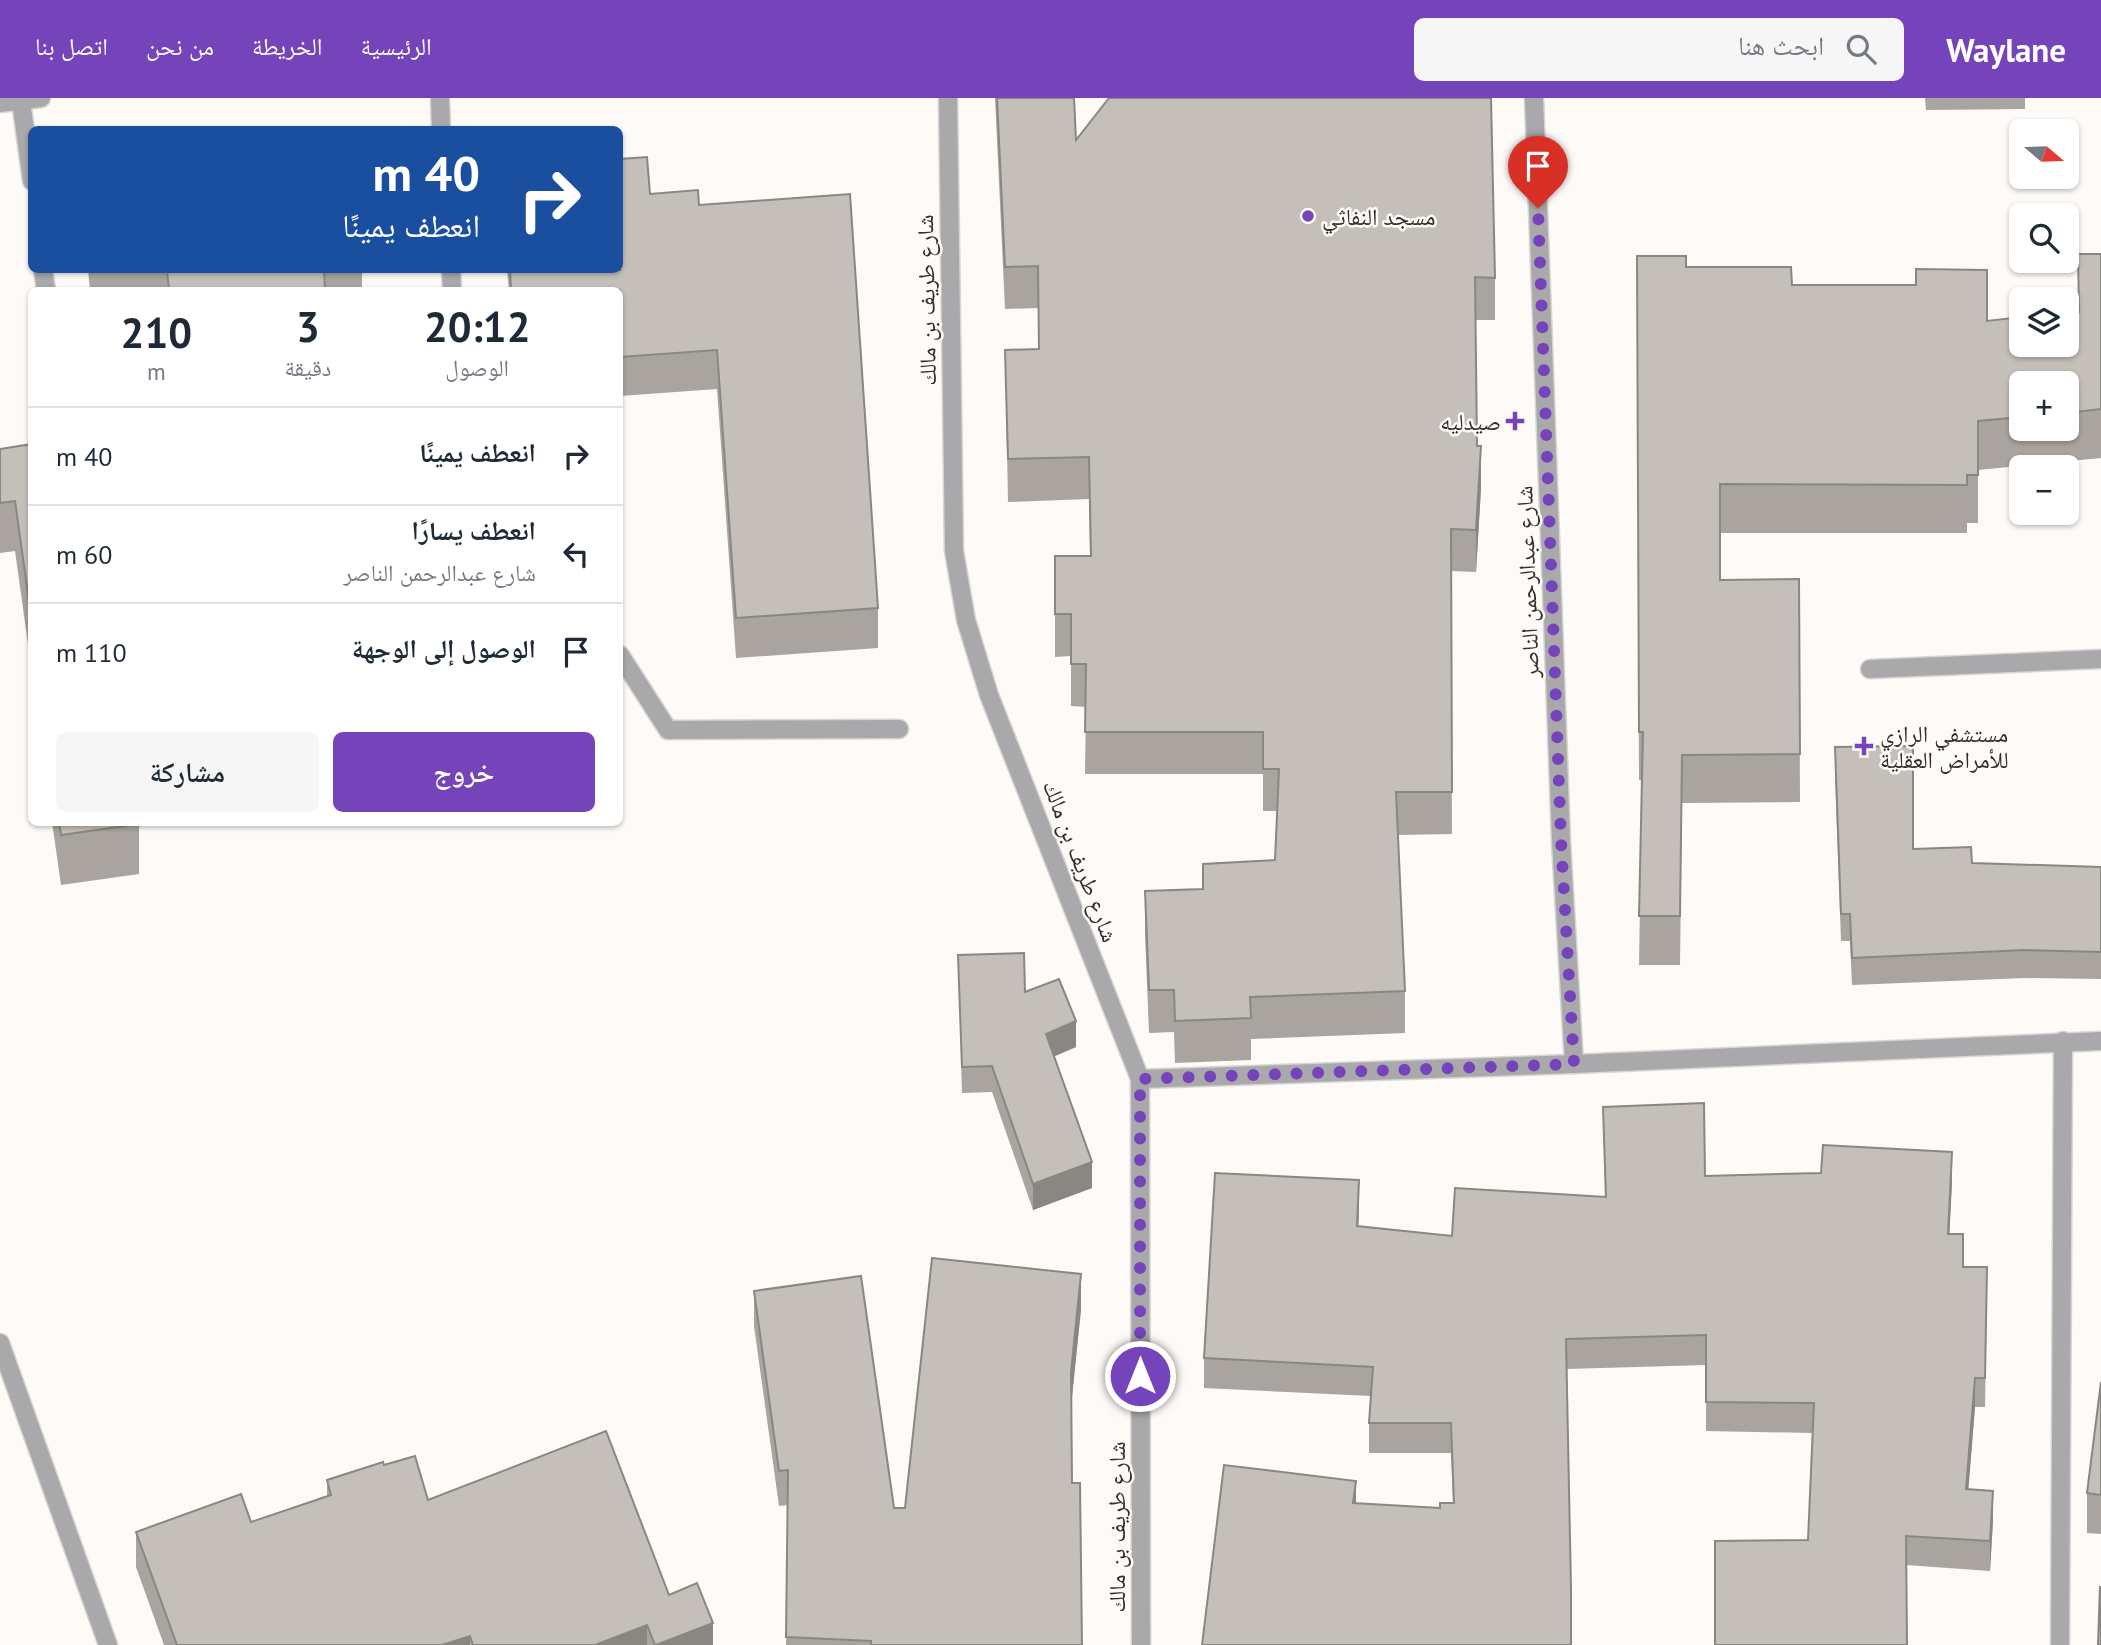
<!DOCTYPE html>
<html lang="ar">
<meta charset="utf-8">
<style>
:root{--surface:#fff;--page:#f6f6f7;--text:#1f2937;--muted:#747a83;--line:#e0e1e3;--accent:#7544bb}
body{margin:0;font-family:"PT Sans","Noto Naskh Arabic",sans-serif;background:var(--page);color:var(--text);direction:rtl;height:100vh;display:flex;flex-direction:column;font-size:26px;white-space:nowrap}
*{box-sizing:border-box;margin:0}
p{font-size:23px;color:var(--muted)}
.icon{flex:none;width:38px;height:38px;fill:none;stroke:currentColor;stroke-width:2;stroke-linecap:round;stroke-linejoin:round}
.map{position:relative;flex:1;overflow:hidden;direction:ltr}
.sheet{position:absolute;left:28px;top:189px;width:595px;height:539px;display:flex;flex-direction:column;background:var(--surface);border-radius:10px;box-shadow:0 2px 5px #0004;direction:rtl}
.sheet>*{flex:none}
.guide{position:absolute;left:28px;top:28px;width:595px;height:147px;border-radius:10px;box-shadow:0 2px 5px #0004;direction:rtl;background:#1a4fa0;color:#fff;overflow:hidden}
.needle{width:46px;rotate:109deg}
.fabs{position:absolute;left:2009px;top:21px;display:grid;gap:14px}
.fabs a{display:grid;place-items:center;width:70px;height:70px;border-radius:10px;background:var(--surface);box-shadow:0 2px 5px #0004;font-size:35px}
.pin{position:absolute;display:grid;place-items:center;width:60px;height:60px;color:#fff;margin:-72px -30px;border-radius:50% 50% 50% 0;rotate:-45deg;box-shadow:0 0 7px #0007}
.pin .icon{rotate:45deg}
.me{position:absolute;width:77px;margin:-38px;rotate:0deg;stroke-linejoin:round;filter:drop-shadow(0 0 5px #0008)}
.turn{display:flex;align-items:center;gap:24px;height:147px;padding:0 28px;font-size:32px}
.turn .icon{width:91px;height:91px;stroke-width:2.5}
.turn b{display:block;font-size:49px;line-height:60px}
.eta{display:flex;justify-content:space-evenly;align-items:center;height:119px;text-align:center}
.eta b{font-size:42px;font-weight:600;line-height:49px}
.cta{display:flex;gap:14px;margin-top:auto;padding:14px 28px}
.cta a{flex:1;height:80px;border-radius:10px;background:var(--accent);color:#fff;font-size:28px;font-weight:600;line-height:80px;text-align:center}
.cta a+a{background:var(--page);color:var(--text)}
ul{padding:0;list-style:none}
li{display:flex;align-items:center;gap:21px;height:98px;padding:0 28px;border-top:2px solid var(--line)}
li div{flex:1}
li b{display:block;font-size:26px}
li em{font-style:normal}
header{display:flex;align-items:center;gap:42px;box-sizing:border-box;height:98px;padding:0 35px;background:var(--accent);color:#fff}
header strong{font-size:33px}
nav{display:flex;gap:38px;margin-inline-start:auto;font-size:24px}
.search{width:490px;height:63px;background:var(--page);display:flex;align-items:center;gap:18px;box-sizing:border-box;padding:0 24px;border-radius:10px;color:var(--muted);font-size:26px}
.map>svg:first-child{display:block}
.lines{fill:none;stroke-linecap:round;stroke-linejoin:round}
.minor-casing{stroke:#d9d5d3;stroke-width:21}
.minor{stroke:#a9a9ac;stroke-width:18}
.wall{fill:#a9a49f;fill-rule:evenodd}
.shaded-wall{fill:#8a8682}
.building{fill:#c5bfb9;stroke:#8a8682;stroke-width:2}
.route{stroke:#7544bb;stroke-width:12;stroke-dasharray:0 21.6}
.poi-dot{fill:#7544bb;stroke:#fefaf7;stroke-width:2.5}
.labels{text-anchor:middle;dominant-baseline:central;stroke-width:5;stroke-linejoin:round;paint-order:stroke}
.poi-label{font-size:23px;fill:#312f2d;stroke:#fefaf7;text-anchor:start}
.street-label{font-size:23px;fill:#312f2d;stroke:#fefaf7}
</style>
<header>
<strong>Waylane</strong>
<div class="search"><svg class="icon" aria-label="search" viewBox="0 0 24 24"><circle cx="10" cy="10" r="6"/><path d="M15 15l6 6"/></svg>ابحث هنا</div>
<nav><a>الرئيسية</a><a>الخريطة</a><a>من نحن</a><a>اتصل بنا</a></nav>
</header>
<div class="map">
<svg width="2101" height="1547" viewBox="0 0 2101 1547">
<rect width="100%" height="100%" fill="#fefaf7"/>
<g class="lines">
<!-- minor casing -->
<g class="minor-casing">
<g id="minor">
<polyline points="440,0 441,32"/>
<polyline points="948,0 954,453 966,522 989,597 1140,981 1141,1547"/>
<polyline points="1534,0 1561,743 1574,966"/>
<polyline points="21,3 32,83"/>
<polyline points="0,5 41,0"/>
<polyline points="43,172 46,192"/>
<polyline points="451,172 452,192"/>
<polyline points="620,557 668,632 899,631"/>
<polyline points="1870,571 2101,561"/>
<polyline points="1140,981 1574,966 2101,943"/>
<polyline points="0,1245 108,1547"/>
<polyline points="2060,1547 2063,943"/>
</g>
</g>
<!-- minor -->
<use href="#minor" class="minor"/>
</g>
<!-- wall -->
<g class="wall">
<polygon points="995,0 1074,0 1076,42 1495,180 1495,222 1475,222 1477,348 1481,390 1476,474 1451,473 1452,736 1398,737 1405,893 1405,935 1251,941 1251,962 1175,965 1174,934 1149,935 1145,836 1145,793 1203,791 1203,766 1275,762 1277,713 1263,713 1263,676 1085,676 1086,609 1071,608 1071,558 1055,559 1055,458 1090,458 1089,401 1008,404 1005,252 1038,251 1038,210 1005,211"/>
<polygon points="1925,0 2025,0 2025,11 1926,12"/>
<polygon points="650,96 699,107 878,510 878,550 736,560 717,291 620,298 620,192 509,192 507,172 620,172"/>
<path d="M2078,156H2101V360L1978,372V425H1967V435H1720V482L1799,481L1800,704L1682,705L1680,867H1639L1642,682H1639L1637,158L1686,169L1792,187L1987,223L2078,214ZM2021,285H2067V331H2021Z"/>
<polygon points="88,172 362,172 362,192 90,192"/>
<polygon points="32,346 32,575 15,453 0,455 0,351"/>
<polygon points="1835,649 1913,751 1972,765 2101,769 2101,881 2024,880 1852,887 1850,843 1841,843 1835,676"/>
<polygon points="52,724 139,724 139,776 61,787"/>
<polygon points="958,857 1025,894 1076,949 1054,958 1092,1090 1033,1112 992,994 962,995"/>
<polygon points="1603,1009 1705,1078 1952,1084 1949,1136 1963,1169 1987,1198 1985,1309 1975,1309 1968,1391 1993,1422 1990,1473 1906,1467 1808,1442 1812,1335 1706,1333 1706,1267 1567,1271 1571,1491 1356,1405 1440,1410 1453,1405 1451,1355 1369,1355 1369,1325 1371,1298 1204,1290 1204,1260 1359,1112 1358,1129 1452,1138 1605,1099"/>
<polygon points="754,1193 894,1410 905,1410 1081,1211 1071,1307 1072,1385 1082,1547 786,1547 788,1407 779,1408 754,1228"/>
<polygon points="2101,1284 2101,1436 2087,1435 2087,1395"/>
<polygon points="384,1367 428,1402 669,1497 713,1547 164,1547 136,1469 136,1434 251,1424 327,1399 327,1382"/>
</g>
<!-- shaded-wall -->
<g class="shaded-wall">
<polygon points="1481,348 1481,390 1476,474 1476,432"/>
<polygon points="1076,923 1076,949 1046,962 1046,936"/>
<polygon points="1952,1054 1952,1084 1948,1165 1948,1136"/>
<polygon points="1092,1064 1092,1090 1033,1112 1033,1086"/>
<polygon points="1359,1082 1359,1112 1357,1158 1357,1128"/>
<polygon points="1081,1176 1081,1211 1071,1309 1071,1274"/>
<polygon points="1975,1280 1975,1309 1966,1421 1966,1391"/>
<polygon points="1356,1383 1356,1412 1353,1405"/>
<polygon points="1993,1393 1993,1422 1990,1473 1990,1443"/>
<polygon points="713,1525 713,1547 656,1547"/>
<polygon points="647,1527 647,1547 595,1547"/>
<polygon points="470,1538 470,1547 442,1547"/>
</g>
<!-- building -->
<g class="building">
<polygon points="997,0 1074,0 1076,42 1109,0 1491,0 1495,180 1475,179 1477,348 1481,348 1476,432 1451,431 1452,694 1396,694 1405,893 1250,899 1251,920 1175,923 1174,892 1149,892 1145,793 1203,791 1203,766 1275,762 1279,671 1263,671 1263,634 1085,634 1086,566 1071,566 1071,516 1055,516 1055,458 1091,458 1089,359 1008,361 1005,252 1039,251 1038,168 1005,169"/>
<polygon points="647,59 650,96 698,92 699,107 850,96 878,510 736,520 717,252 620,259 620,192 511,192 510,172 620,172 620,61"/>
<polygon points="2078,156 2101,156 2101,311 2067,315 2067,285 2021,285 2021,319 1978,323 1978,377 1967,377 1967,387 1720,386 1720,482 1799,481 1800,656 1682,657 1680,818 1639,818 1643,634 1639,634 1637,158 1686,158 1686,169 1791,169 1792,187 1916,187 1916,171 1987,172 1987,223 2021,219 2021,247 2067,247 2067,215 2079,214"/>
<polygon points="167,172 324,172 325,192 169,192"/>
<polygon points="32,346 32,525 15,403 0,405 0,351"/>
<polygon points="1913,648 1913,751 1971,749 1972,765 2101,769 2101,854 2024,852 1852,860 1850,816 1841,816 1835,649"/>
<polygon points="59,724 139,724 139,726 61,737"/>
<polygon points="1024,855 1025,894 1059,881 1076,923 1046,936 1092,1064 1033,1086 992,968 962,969 958,857"/>
<polygon points="1704,1005 1705,1078 1821,1075 1823,1047 1952,1054 1948,1136 1963,1136 1963,1169 1987,1169 1985,1280 1975,1280 1966,1391 1993,1393 1990,1443 1906,1438 1907,1547 1715,1547 1715,1443 1808,1442 1814,1305 1706,1304 1706,1237 1566,1241 1571,1491 1571,1547 1202,1547 1224,1367 1356,1383 1353,1405 1440,1410 1440,1405 1454,1405 1451,1325 1369,1325 1373,1269 1204,1260 1215,1075 1359,1082 1357,1128 1452,1138 1455,1090 1606,1099 1603,1009"/>
<polygon points="932,1160 1081,1176 1071,1274 1072,1385 1080,1385 1082,1547 871,1547 871,1543 786,1539 788,1372 779,1373 754,1193 861,1178 894,1410 905,1410"/>
<polygon points="2101,1284 2101,1397 2087,1395"/>
<polygon points="606,1333 669,1497 697,1485 713,1525 656,1547 655,1547 647,1527 595,1547 473,1547 470,1538 442,1547 177,1547 136,1434 241,1396 251,1424 331,1397 327,1382 383,1364 384,1367 415,1358 428,1402"/>
<polygon points="2100,1488 2101,1547 2098,1547"/>
</g>
<g class="lines">
<!-- route -->
<polyline class="route" points="1140,1278 1140,981 1574,966 1561,743 1538,110"/>
</g>
<!-- markers -->
<g class="poi-dot">
<circle cx="1308" cy="118" r="7"/>
<path d="M1511.5 312.5h7v7h7v7h-7v7h-7v-7h-7v-7h7z"/>
<path d="M1860.5 637.5h7v7h7v7h-7v7h-7v-7h-7v-7h7z"/>
</g>
<g class="labels">
<!-- poi labels -->
<g class="poi-label">
<text x="1322" y="118">مسجد النفاثي</text>
<text x="1501" y="323" text-anchor="end">صيدليه</text>
<text x="1880" y="635">مستشفي الرازي<tspan x="1880" dy="26">للأمراض العقلية</tspan></text>
</g>
<!-- street labels -->
<g class="street-label">
<text transform="translate(926 202) rotate(-91)">شارع طريف بن مالك</text>
<text transform="translate(1527 484) rotate(-92)">شارع عبدالرحمن الناصر</text>
<text transform="translate(1081 763) rotate(69)">شارع طريف بن مالك</text>
<text transform="translate(1116 1429) rotate(-90)">شارع طريف بن مالك</text>
</g>
</g>
</svg>
<div class="fabs">
<a><svg class="needle" viewBox="-14 -14 28 28"><path d="M0-13l5 13h-10z" fill="#e53935"/><path d="M0 13l5-13h-10z" fill="#747a83"/></svg></a>
<a><svg class="icon" aria-label="search" viewBox="0 0 24 24"><circle cx="10" cy="10" r="6"/><path d="M15 15l6 6"/></svg></a>
<a><svg class="icon" aria-label="layers" viewBox="0 0 24 24"><path d="M12 4l9 5-9 5-9-5zM3 14l9 5 9-5"/></svg></a>
<a>+</a>
<a>−</a>
</div>
<div class="pin" style="left:1538px;top:110px;background:#d93025"><svg class="icon" aria-label="arrive" viewBox="0 0 24 24"><path d="M6 21V4h12l-3 4 3 4H6"/></svg></div>
<svg class="me" style="left:1140px;top:1278px" viewBox="-20 -20 40 40"><circle r="17" fill="#7544bb" stroke="#fff" stroke-width="3"/><path d="M0-11L8 9 0 5-8 9z" fill="#fff"/></svg>
<div class="guide">
<div class="turn"><svg class="icon" aria-label="right" viewBox="0 0 24 24"><path d="M7 20v-9h11M14 6l5 5-5 5"/></svg><div><b>40 m</b>انعطف يمينًا</div></div>
</div>
<section class="sheet">
<div class="eta">
<div><b>20:12</b><p>الوصول</p></div>
<div><b>3</b><p>دقيقة</p></div>
<div><b>210</b><p>m</p></div>
</div>
<ul>
<li><svg class="icon" aria-label="right" viewBox="0 0 24 24"><path d="M7 20v-9h11M14 6l5 5-5 5"/></svg><div><b>انعطف يمينًا</b></div><em>40 m</em></li>
<li><svg class="icon" aria-label="left" viewBox="0 0 24 24"><path d="M17 20v-9H6M10 6l-5 5 5 5"/></svg><div><b>انعطف يسارًا</b><p>شارع عبدالرحمن الناصر</p></div><em>60 m</em></li>
<li><svg class="icon" aria-label="arrive" viewBox="0 0 24 24"><path d="M6 21V4h12l-3 4 3 4H6"/></svg><div><b>الوصول إلى الوجهة</b></div><em>110 m</em></li>
</ul>
<div class="cta"><a>خروج</a><a>مشاركة</a></div>
</section>
</div>
